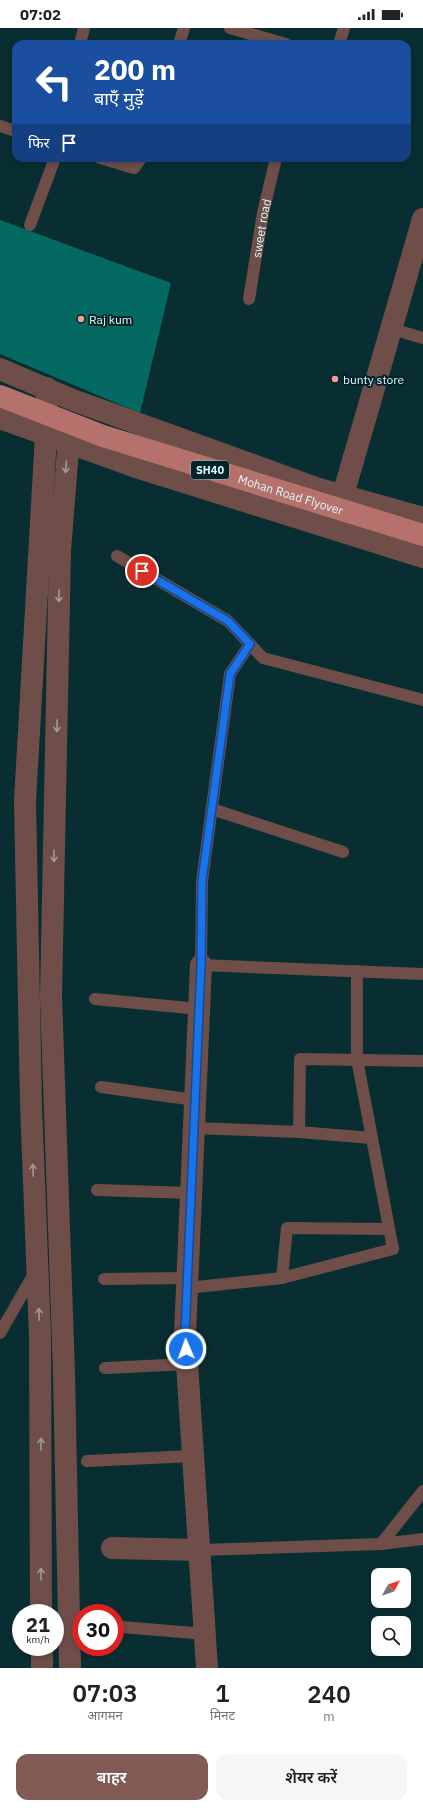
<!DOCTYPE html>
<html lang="hi">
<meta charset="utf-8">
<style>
:root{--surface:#fff;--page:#f6f6f6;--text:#222;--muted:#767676;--accent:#815955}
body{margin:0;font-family:"IBM Plex Sans","Noto Sans Devanagari",sans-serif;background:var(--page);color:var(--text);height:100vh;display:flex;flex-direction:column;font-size:15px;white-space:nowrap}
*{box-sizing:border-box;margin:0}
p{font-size:13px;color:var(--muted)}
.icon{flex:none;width:22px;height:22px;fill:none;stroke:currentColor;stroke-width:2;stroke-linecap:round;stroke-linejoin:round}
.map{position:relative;height:1640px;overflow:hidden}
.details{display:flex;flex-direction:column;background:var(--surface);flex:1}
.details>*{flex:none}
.top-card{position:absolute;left:12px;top:12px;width:399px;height:122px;border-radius:12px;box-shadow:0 2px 6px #0003;background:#1a4fa0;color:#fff;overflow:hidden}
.needle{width:26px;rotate:50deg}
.buttons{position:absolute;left:371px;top:1540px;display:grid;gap:8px}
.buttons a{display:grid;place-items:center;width:40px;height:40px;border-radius:8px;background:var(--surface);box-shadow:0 2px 6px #0003;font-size:20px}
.speed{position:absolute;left:12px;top:1576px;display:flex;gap:8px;font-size:20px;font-weight:700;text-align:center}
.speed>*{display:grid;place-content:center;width:52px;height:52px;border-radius:50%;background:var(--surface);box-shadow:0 2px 6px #0003;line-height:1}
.speed small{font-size:10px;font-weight:400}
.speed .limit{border:6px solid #d22;background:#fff;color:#111}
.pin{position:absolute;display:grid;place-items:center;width:34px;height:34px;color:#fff;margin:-17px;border:2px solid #fff;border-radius:50%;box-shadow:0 1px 4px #0007}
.me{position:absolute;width:44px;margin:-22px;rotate:358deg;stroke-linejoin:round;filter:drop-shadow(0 0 3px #0008)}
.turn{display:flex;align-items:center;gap:14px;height:84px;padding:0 16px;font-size:18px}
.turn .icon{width:52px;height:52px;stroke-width:2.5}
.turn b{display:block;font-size:28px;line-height:34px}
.then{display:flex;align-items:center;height:38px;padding:0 16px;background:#0003;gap:8px;font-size:15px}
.eta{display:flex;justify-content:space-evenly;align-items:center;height:68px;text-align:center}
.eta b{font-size:24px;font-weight:600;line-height:28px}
.action{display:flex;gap:8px;margin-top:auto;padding:8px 16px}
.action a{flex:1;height:46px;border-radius:12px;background:var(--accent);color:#fff;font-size:16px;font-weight:600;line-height:46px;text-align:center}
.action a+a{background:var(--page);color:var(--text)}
.status{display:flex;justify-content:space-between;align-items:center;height:28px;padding:0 20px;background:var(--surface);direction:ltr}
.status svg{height:11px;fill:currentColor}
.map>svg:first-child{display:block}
.building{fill:#036961}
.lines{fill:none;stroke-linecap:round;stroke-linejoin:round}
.service{stroke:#6f4e4a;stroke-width:12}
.minor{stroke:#6f4e4a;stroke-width:22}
.tertiary{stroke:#6f4e4a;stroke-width:22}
.primary-bridge{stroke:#b5716b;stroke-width:22}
.oneway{stroke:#a09b9b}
.route-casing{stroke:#114b97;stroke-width:10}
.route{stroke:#1a73e8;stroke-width:7}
.poi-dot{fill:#f59c93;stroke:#002428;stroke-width:1.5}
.labels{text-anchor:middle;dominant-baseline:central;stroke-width:4;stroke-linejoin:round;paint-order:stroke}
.shield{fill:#002428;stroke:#9bbabe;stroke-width:1}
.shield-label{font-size:11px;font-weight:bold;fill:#ddfafe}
.street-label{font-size:12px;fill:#ddfafe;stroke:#002428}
.poi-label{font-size:12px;fill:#ddfafe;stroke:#002428;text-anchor:start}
</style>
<div class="status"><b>07:02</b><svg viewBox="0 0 49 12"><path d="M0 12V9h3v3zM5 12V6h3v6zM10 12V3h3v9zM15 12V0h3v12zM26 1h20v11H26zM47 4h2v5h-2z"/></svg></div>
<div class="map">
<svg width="423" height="1640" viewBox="0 0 423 1640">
<rect width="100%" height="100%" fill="#092e32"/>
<!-- building -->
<polygon class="building" points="0,192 171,255 140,385 0,326"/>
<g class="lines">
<!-- service -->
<g class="service">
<polyline points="230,0 286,16"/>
<polyline points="80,16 84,0"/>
<polyline points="179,16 184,0"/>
<polyline points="339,16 344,0"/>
<polyline points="0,98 16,103"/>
<polyline points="100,130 134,140 141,130"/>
<polyline points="30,197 55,130"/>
<path id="s1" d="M249,271L263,185L276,130"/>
<polyline points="392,301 423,310"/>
<polyline points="117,528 228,593 263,630 423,672"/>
<polyline points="250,616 230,646 202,853 201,937 423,946"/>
<polyline points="212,781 343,824"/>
<polyline points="95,971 199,981"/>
<polyline points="101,1059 195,1072"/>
<polyline points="194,1100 299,1104 372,1110"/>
<polyline points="299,1104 300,1031 423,1033"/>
<polyline points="97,1162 191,1165"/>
<polyline points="282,1250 287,1200 389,1201"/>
<polyline points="104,1251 188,1250"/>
<polyline points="187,1260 282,1250 393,1221 357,1031 357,943"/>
<polyline points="0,1305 35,1244"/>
<polyline points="105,1340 187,1336"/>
<polyline points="87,1433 193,1428"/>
<polyline points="381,1516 423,1463"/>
<polyline points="200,1522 381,1516 423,1511"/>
<polyline points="122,1599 205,1606"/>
</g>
<!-- minor -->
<g class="minor">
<polyline points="70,397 60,522 51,968 64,1345 70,1640"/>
<polyline points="343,467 423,191"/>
<polyline points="201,937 185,1306 207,1640"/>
<polyline points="112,1520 200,1522"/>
<polyline points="41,1585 40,1308 31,1076 25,773 46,407 47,360"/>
<polyline points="42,1619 42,1640"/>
</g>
<!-- tertiary -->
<g class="tertiary">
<polyline points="0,341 73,372 316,460 423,490"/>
<polyline points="0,390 136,439 423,529"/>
</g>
<!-- primary-bridge -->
<path class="primary-bridge" id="s2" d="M0,368L103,408L423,507"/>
</g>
<!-- one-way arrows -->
<defs><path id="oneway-shaft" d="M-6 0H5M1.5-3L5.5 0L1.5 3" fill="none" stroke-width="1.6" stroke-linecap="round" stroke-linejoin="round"/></defs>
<g class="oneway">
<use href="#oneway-shaft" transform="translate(66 439) rotate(94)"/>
<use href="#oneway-shaft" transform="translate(59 568) rotate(91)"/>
<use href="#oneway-shaft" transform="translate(57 698) rotate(91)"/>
<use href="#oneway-shaft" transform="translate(54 828) rotate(91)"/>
<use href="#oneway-shaft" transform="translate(33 1142) rotate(-92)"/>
<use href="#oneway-shaft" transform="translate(39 1286) rotate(-92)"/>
<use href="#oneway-shaft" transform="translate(41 1416) rotate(-90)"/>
<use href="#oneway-shaft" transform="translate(41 1546) rotate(-90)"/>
</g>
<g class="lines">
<!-- route casing -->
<g class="route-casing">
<polyline id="route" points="142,543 228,593 250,616 230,646 202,853 201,937 185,1306 186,1321"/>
</g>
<!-- route -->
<use href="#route" class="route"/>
</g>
<!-- markers -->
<g class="poi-dot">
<circle cx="81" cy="291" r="4"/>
<circle cx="335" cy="351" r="4"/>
</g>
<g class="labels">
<!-- shield labels -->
<rect class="shield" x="191" y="433" width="38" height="18" rx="3"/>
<g class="shield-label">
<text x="210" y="442">SH40</text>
</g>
<!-- street labels -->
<g class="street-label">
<text stroke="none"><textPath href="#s1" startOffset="72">sweet road</textPath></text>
<text stroke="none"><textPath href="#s2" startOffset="307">Mohan Road Flyover</textPath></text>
</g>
<!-- poi labels -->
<g class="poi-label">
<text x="89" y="291">Raj kum</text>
<text x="343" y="351">bunty store</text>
</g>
</g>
</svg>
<div class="buttons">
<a><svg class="needle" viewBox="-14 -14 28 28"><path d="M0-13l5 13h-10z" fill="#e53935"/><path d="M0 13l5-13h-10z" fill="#767676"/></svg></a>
<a><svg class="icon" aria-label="search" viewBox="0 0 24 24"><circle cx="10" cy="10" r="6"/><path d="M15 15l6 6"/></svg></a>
</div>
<div class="speed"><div>21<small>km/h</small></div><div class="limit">30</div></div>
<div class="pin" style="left:142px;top:543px;background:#d93025"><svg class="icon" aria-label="arrive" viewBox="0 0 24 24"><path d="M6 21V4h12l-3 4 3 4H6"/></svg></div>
<svg class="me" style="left:186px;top:1321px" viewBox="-20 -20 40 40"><circle r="17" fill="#1a73e8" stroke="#fff" stroke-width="3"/><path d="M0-11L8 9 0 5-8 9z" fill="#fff"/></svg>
<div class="top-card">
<div class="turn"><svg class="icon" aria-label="left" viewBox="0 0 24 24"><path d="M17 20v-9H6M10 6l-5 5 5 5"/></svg><div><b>200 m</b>बाएँ मुड़ें</div></div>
<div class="then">फिर<svg class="icon" aria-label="arrive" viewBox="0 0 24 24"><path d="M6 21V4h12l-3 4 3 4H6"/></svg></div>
</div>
</div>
<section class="details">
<div class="eta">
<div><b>07:03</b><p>आगमन</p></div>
<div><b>1</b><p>मिनट</p></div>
<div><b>240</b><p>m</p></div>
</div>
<div class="action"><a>बाहर</a><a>शेयर करें</a></div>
</section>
